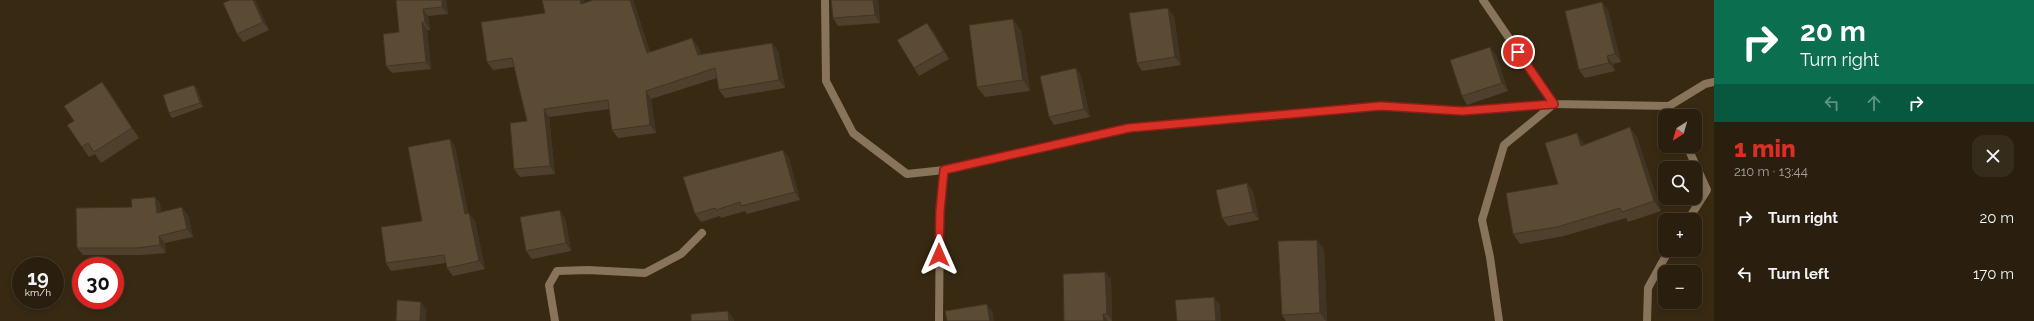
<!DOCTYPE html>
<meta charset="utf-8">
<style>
:root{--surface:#2a1f0e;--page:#362c1c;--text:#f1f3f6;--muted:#a5a29e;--line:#463d2e;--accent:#d93025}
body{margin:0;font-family:Raleway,sans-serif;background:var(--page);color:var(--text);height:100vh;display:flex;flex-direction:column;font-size:15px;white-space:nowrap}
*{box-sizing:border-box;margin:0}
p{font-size:13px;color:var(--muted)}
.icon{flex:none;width:22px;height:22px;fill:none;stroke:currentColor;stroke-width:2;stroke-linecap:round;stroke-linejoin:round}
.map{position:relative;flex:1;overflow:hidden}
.details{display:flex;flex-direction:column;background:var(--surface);width:320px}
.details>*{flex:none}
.banner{background:#0b6e4f;color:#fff;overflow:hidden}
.needle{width:26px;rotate:217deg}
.fabs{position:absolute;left:1658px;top:109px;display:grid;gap:8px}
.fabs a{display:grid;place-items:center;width:44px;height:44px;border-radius:8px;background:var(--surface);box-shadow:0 2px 6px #0003,0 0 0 1px var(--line);font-size:20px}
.speed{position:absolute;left:12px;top:257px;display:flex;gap:8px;font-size:20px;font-weight:700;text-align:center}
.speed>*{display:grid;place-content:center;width:52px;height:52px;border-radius:50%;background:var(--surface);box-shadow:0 2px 6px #0003,0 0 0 1px var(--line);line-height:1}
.speed small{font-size:10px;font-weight:400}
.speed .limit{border:6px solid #d22;background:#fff;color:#111}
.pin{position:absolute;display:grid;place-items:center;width:34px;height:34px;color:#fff;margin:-17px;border:2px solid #fff;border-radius:50%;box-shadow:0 1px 4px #0007}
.me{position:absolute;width:44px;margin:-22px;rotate:0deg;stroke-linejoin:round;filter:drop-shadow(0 0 3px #0008)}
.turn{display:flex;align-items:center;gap:14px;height:84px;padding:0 20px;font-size:18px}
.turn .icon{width:52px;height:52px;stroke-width:2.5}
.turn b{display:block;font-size:28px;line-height:34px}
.lanes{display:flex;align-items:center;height:38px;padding:0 20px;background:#0003;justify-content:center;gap:20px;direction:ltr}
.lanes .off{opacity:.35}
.round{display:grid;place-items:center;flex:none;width:42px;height:42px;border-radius:12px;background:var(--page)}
.summary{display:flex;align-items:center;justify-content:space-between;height:68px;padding:0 20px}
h1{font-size:24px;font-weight:800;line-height:30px;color:var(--accent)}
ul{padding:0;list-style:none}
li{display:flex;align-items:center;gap:12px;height:56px;padding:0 20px}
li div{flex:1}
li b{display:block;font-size:15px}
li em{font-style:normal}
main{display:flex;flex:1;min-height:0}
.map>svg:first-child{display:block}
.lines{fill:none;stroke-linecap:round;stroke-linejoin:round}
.minor{stroke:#88745a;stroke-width:8}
.wall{fill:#4e402d}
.shaded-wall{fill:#403424}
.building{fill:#5b4a34;stroke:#403424}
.route-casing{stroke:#8d1f18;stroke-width:10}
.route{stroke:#d93025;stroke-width:7}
</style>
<main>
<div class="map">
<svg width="1714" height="321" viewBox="0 0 1714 321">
<rect width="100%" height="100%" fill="#382913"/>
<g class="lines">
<!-- minor -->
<g class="minor">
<polyline points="825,0 826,81 853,133 907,174 944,170 1129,128 1381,106 1462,111 1554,104 1504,145 1482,220 1490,257 1499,321"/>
<polyline points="1483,0 1554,104 1669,106 1673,116"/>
<polyline points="1669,106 1705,84 1714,82"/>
<polyline points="1687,146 1707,190 1688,220"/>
<polyline points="555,321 549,285 557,271 588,270 645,273 681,254 702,233"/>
<polyline points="939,321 940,211 944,170"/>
<polyline points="1647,321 1648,288 1669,250"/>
</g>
</g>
<!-- wall -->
<g class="wall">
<polygon points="255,0 269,30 243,42 237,34"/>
<polygon points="396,0 446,0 448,14 428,16 430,30 427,30 431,69 392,73 386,66 399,32"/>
<polygon points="633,0 650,52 698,46 701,54 772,43 778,51 785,88 725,98 719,90 717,78 651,99 656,133 618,138 612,130 610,109 549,117 555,174 520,177 514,169 527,121 514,67 493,70 487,62 545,13 584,3"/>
<polygon points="878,0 880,23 838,26 833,18"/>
<polygon points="1608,10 1621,62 1613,64 1615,71 1585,78 1579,70"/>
<polygon points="1174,16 1181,65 1142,71 1137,63"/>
<polygon points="1021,30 1030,91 985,97 977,87"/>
<polygon points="933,31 949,59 919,76 914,68"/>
<polygon points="1490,47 1496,55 1508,91 1467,105 1462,96"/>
<polygon points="1076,68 1081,76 1090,117 1054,125 1049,117"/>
<polygon points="102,82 139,138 101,163 95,154 89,157 82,147 74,121"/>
<polygon points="194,85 197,89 203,107 172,118 169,113"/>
<polygon points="1577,133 1584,144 1637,137 1661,211 1628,222 1626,218 1564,236 1520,244 1513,234 1558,184"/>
<polygon points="450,139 455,147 468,213 475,221 485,269 453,276 447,268 446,263 391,271 386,263 422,221"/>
<polygon points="789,158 800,200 747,214 745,211 721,218 720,216 701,222 695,214"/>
<polygon points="1247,183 1253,191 1259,220 1228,226 1222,218"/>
<polygon points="155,197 160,204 161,212 188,215 193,237 165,243 166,253 142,255 83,255 77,248 132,207"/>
<polygon points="565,218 571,251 532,259 526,251"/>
<polygon points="1317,240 1324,250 1327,321 1286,321 1282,315"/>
<polygon points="1105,272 1111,280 1112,321 1064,321"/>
</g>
<!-- shaded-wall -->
<g class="shaded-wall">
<polygon points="253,0 255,0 269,30 263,22"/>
<polygon points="442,0 446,0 448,14 442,7"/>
<polygon points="580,0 584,0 586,12 581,4"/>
<polygon points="630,0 633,0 653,61 647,53"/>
<polygon points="873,0 878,0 880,23 875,15"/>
<polygon points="1602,2 1608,10 1621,62 1615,54"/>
<polygon points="1168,8 1174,16 1181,65 1175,57"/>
<polygon points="423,9 428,16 430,30 425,22"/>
<polygon points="1013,19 1021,30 1030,91 1023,80"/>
<polygon points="422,22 427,30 431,69 426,62"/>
<polygon points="927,23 933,31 949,59 944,51"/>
<polygon points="692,38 698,46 704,63 698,55"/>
<polygon points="772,43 778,51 785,88 779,80"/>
<polygon points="1490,47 1496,55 1508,91 1502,83"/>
<polygon points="1607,56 1613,64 1615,71 1609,63"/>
<polygon points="1076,68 1081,76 1090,117 1084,109"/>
<polygon points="102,82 110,92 139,138 132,128"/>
<polygon points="194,85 197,89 203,107 200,103"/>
<polygon points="646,91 651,99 656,133 650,125"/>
<polygon points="544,109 549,117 555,174 550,166"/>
<polygon points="1630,127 1637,137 1661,211 1654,201"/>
<polygon points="1577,133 1584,143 1588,155 1581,146"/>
<polygon points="450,139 455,147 470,222 465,214"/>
<polygon points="783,150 789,158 800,200 795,192"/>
<polygon points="1247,183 1253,191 1259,220 1253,212"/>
<polygon points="155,197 160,204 162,220 157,213"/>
<polygon points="182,207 188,215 193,237 187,229"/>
<polygon points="560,210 565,218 571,251 566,243"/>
<polygon points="469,213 475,221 485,269 479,261"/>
<polygon points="159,236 165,243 166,253 160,245"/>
<polygon points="1317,240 1324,250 1327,321 1326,321 1320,313"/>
<polygon points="1105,272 1111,280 1112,321 1107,314"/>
<polygon points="1214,297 1220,305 1221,321 1216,321"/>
<polygon points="421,302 427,310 426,321 420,321"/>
<polygon points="987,304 993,312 994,321 990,321"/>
<polygon points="728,311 734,320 734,321 729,321"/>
<polygon points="1103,314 1108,321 1104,321"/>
</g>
<!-- building -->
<g class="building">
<polygon points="230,0 253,0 263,22 237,34 223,3"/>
<polygon points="396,0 442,0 442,7 423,9 425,22 422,22 426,62 386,66 383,34 399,32"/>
<polygon points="542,0 580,0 581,4 593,0 630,0 647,53 692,38 698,55 772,43 779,80 719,90 715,68 646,91 650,125 612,130 608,100 544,109 550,166 514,169 510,123 527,121 512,58 487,62 481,22 545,13"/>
<polygon points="831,0 873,0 875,15 833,18"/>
<polygon points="1602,2 1615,54 1607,56 1609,63 1579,70 1565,11"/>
<polygon points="1168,8 1175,57 1137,63 1129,13"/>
<polygon points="1013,19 1023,80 977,87 969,25"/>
<polygon points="927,23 944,51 914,68 897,40"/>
<polygon points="1490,47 1502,83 1462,96 1450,60"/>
<polygon points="1076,68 1084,109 1049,117 1040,76"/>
<polygon points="102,82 132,128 94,152 88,143 82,147 67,125 74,121 64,106"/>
<polygon points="194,85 200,103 169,113 163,95"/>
<polygon points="1630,127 1654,201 1622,212 1620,208 1557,227 1513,234 1506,193 1558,184 1545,143 1577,133 1581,146"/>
<polygon points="450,139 465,214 469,213 479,261 447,268 444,255 386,263 381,227 422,221 408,147"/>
<polygon points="783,150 795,192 741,206 740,202 716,210 715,208 695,214 683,177"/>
<polygon points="1247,183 1253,212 1222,218 1216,190"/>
<polygon points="155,197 157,213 182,207 187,229 159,236 160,245 137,248 77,248 76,208 132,207 131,199"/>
<polygon points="560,210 566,243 526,251 520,217"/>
<polygon points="1317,240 1320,313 1282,315 1278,241"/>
<polygon points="1105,272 1107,314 1103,314 1104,321 1064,321 1063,274"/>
<polygon points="1214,297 1216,321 1177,321 1175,300"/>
<polygon points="397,300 421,302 420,321 396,321"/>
<polygon points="987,304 990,321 947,321 945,311"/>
<polygon points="728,311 729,321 691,321 691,314"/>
</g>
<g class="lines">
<!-- route casing -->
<g class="route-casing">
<polyline id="route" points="939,255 940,211 944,170 1129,128 1381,106 1462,111 1554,104 1518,52"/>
</g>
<!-- route -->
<use href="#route" class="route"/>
</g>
</svg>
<div class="fabs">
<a><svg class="needle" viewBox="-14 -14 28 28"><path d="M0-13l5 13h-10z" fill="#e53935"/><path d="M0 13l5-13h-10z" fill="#a5a29e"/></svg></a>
<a><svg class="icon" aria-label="search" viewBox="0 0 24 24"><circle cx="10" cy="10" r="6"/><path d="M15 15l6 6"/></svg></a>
<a>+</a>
<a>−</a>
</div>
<div class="speed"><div>19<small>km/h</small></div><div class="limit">30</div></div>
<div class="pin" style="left:1518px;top:52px;background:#d93025"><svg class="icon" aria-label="arrive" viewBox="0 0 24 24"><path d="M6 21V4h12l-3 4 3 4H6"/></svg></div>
<svg class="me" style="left:939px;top:255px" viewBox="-20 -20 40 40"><path d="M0-17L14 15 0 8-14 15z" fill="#d93025" stroke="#fff" stroke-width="4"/></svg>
</div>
<section class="details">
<div class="banner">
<div class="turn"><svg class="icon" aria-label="right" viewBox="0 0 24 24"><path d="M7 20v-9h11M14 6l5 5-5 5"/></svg><div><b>20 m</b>Turn right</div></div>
<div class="lanes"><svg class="icon off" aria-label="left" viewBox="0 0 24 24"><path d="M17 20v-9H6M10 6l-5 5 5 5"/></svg><svg class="icon off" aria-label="ahead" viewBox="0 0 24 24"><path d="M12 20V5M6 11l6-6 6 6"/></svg><svg class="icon" aria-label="right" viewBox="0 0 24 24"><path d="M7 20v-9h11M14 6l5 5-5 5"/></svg></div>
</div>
<div class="summary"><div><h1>1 min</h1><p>210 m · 13:44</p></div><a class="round"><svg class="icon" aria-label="close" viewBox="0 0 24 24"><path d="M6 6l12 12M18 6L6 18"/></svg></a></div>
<ul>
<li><svg class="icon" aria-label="right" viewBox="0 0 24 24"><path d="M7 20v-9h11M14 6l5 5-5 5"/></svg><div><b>Turn right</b></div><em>20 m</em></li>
<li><svg class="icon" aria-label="left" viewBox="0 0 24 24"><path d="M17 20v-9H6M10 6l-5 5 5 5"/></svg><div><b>Turn left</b></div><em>170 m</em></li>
</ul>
</section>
</main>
